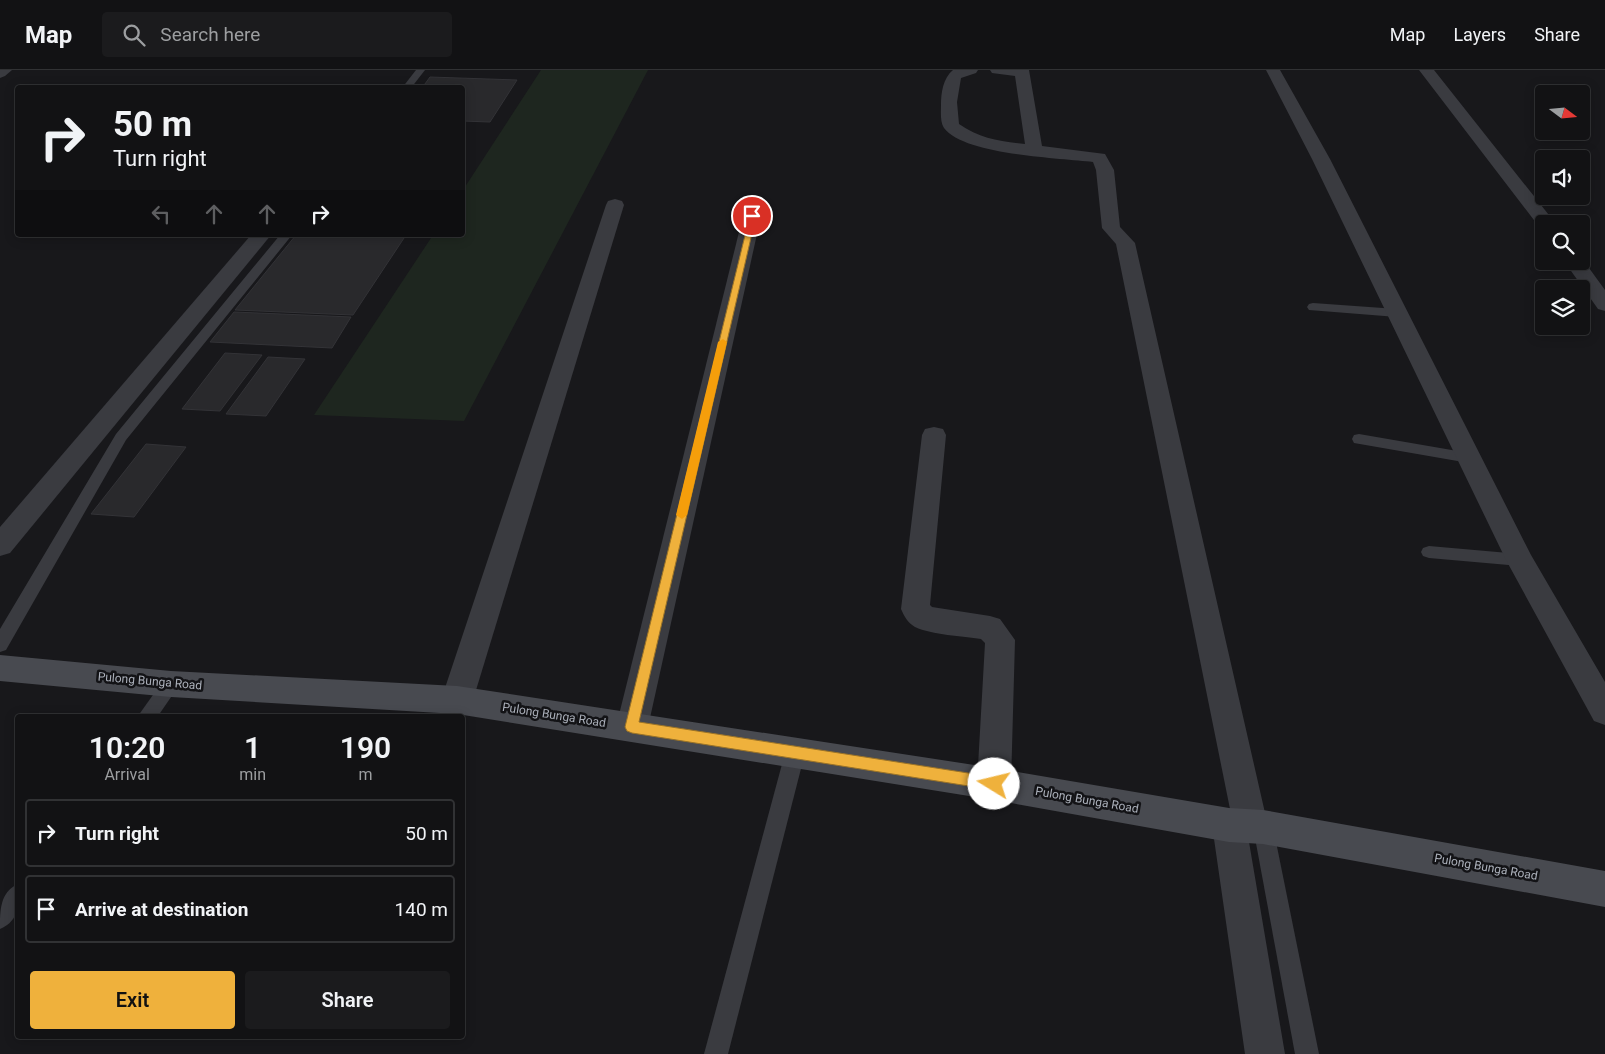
<!DOCTYPE html>
<style>
:root{--surface:#121214;--page:#1b1b1d;--text:#f1f3f6;--muted:#9c9ea0;--line:#313234;--accent:#efb13c}
body{margin:0;font-family:Roboto,sans-serif;background:var(--page);color:var(--text);height:100vh;display:flex;flex-direction:column;font-size:19px;white-space:nowrap}
*{box-sizing:border-box;margin:0}
p{font-size:16px;color:var(--muted)}
.icon{flex:none;width:28px;height:28px;fill:none;stroke:currentColor;stroke-width:2;stroke-linecap:round;stroke-linejoin:round}
.map{position:relative;flex:1;overflow:hidden}
.panel{position:absolute;left:15px;top:644px;width:450px;height:325px;display:flex;flex-direction:column;background:var(--surface);border-radius:5px;box-shadow:0 2px 12px #0003,0 0 0 1px var(--line)}
.panel>*{flex:none}
.hud{position:absolute;left:15px;top:15px;width:450px;height:152px;border-radius:5px;box-shadow:0 2px 12px #0003,0 0 0 1px var(--line);background:#121214;color:var(--text);overflow:hidden}
.needle{width:32px;rotate:106deg}
.fabs{position:absolute;left:1535px;top:15px;display:grid;gap:10px}
.fabs a{display:grid;place-items:center;width:55px;height:55px;border-radius:5px;background:var(--surface);box-shadow:0 2px 12px #0003,0 0 0 1px var(--line);font-size:25px}
.pin{position:absolute;display:grid;place-items:center;width:42px;height:42px;color:#fff;margin:-21px;border:2px solid #fff;border-radius:50%;box-shadow:0 1px 5px #0007}
.me{position:absolute;width:55px;margin:-28px;rotate:279deg;stroke-linejoin:round;filter:drop-shadow(0 0 4px #0008)}
.turn{display:flex;align-items:center;gap:18px;height:105px;padding:0 15px;font-size:22px}
.turn .icon{width:65px;height:65px;stroke-width:2.5}
.turn b{display:block;font-size:35px;line-height:42px}
.lanes{display:flex;align-items:center;height:48px;padding:0 15px;background:#0003;justify-content:center;gap:25px;direction:ltr}
.lanes .off{opacity:.35}
.eta{display:flex;justify-content:space-evenly;align-items:center;height:85px;text-align:center}
.eta b{font-size:30px;font-weight:600;line-height:35px}
.button{display:flex;gap:10px;margin-top:auto;padding:10px 15px}
.button a{flex:1;height:58px;border-radius:5px;background:var(--accent);color:#111;font-size:20px;font-weight:600;line-height:58px;text-align:center}
.button a+a{background:var(--page);color:var(--text)}
ul{padding:0;list-style:none}
li{display:flex;align-items:center;gap:15px;height:68px;margin:0 10px 8px;padding:0 5px;border:2px solid var(--line);border-radius:5px}
li div{flex:1}
li b{display:block;font-size:19px}
li em{font-style:normal}
header{display:flex;align-items:center;gap:30px;box-sizing:border-box;height:70px;padding:0 25px;background:var(--surface);border-bottom:1px solid var(--line)}
header strong{font-size:24px}
nav{display:flex;gap:28px;margin-inline-start:auto;font-size:18px}
.search{width:350px;height:45px;background:var(--page);display:flex;align-items:center;gap:12px;box-sizing:border-box;padding:0 18px;border-radius:5px;color:var(--muted);font-size:19px}
.map>svg:first-child{display:block}
.green{fill:#1e261f}
.building{fill:#29292c;stroke:#333337}
.lines{fill:none;stroke-linecap:round;stroke-linejoin:round}
.lane{fill:#3a3b40;fill-rule:evenodd}
.street{fill:#3a3b40;fill-rule:evenodd}
.secondary{fill:#484a50;fill-rule:evenodd}
.route{fill:#efb13c;stroke:#9b7327}
.slow{fill:#f59e0b}
.labels{text-anchor:middle;dominant-baseline:central;stroke-width:5;stroke-linejoin:round;paint-order:stroke}
.street-label{font-size:12px;fill:#abb0ba;stroke:#131316}
</style>
<header>
<strong>Map</strong>
<div class="search"><svg class="icon" aria-label="search" viewBox="0 0 24 24"><circle cx="10" cy="10" r="6"/><path d="M15 15l6 6"/></svg>Search here</div>
<nav><a>Map</a><a>Layers</a><a>Share</a></nav>
</header>
<div class="map">
<svg width="1605" height="984" viewBox="0 0 1605 984">
<rect width="100%" height="100%" fill="#18181b"/>
<!-- green -->
<polygon class="green" points="541,0 648,0 464,351 314,345 433,165 462,165 463,120"/>
<!-- building -->
<g class="building">
<polygon points="430,7 517,10 490,52 462,51 462,18 422,18"/>
<polygon points="296,165 406,165 353,245 235,240"/>
<polygon points="234,242 351,247 332,278 210,272"/>
<polygon points="225,283 262,285 220,341 182,339"/>
<polygon points="268,287 305,289 266,346 226,344"/>
<polygon points="146,374 186,377 134,447 91,444"/>
</g>
<g class="lines">
<!-- lane -->
<g class="lane">
<polygon points="416,0 425,0 411,18 402,18"/>
<polygon points="280,165 292,165 126,370 6,580 0,582 0,559 116,364"/>
<polygon points="1313,233 1397,239 1403,243 1397,247 1309,240 1307,237 1309,234"/>
<polygon points="1359,364 1469,383 1474,384 1476,388 1474,392 1469,393 1354,373 1352,369 1354,365"/>
<polygon points="1429,476 1520,484 1526,486 1528,490 1526,494 1520,496 1429,488 1423,486 1421,482 1423,478"/>
<polygon points="171,606 177,608 180,614 158,646 138,646 165,608"/>
<polygon points="795,674 802,677 805,683 728,984 704,984 785,683 788,677"/>
<polygon points="1263,747 1270,750 1273,757 1319,984 1295,984 1253,757 1256,750"/>
<path d="M18,814C18,833 21,850 0,859C0,840 0,822 18,814Z"/>
</g>
<!-- street -->
<g class="street">
<polygon points="0,0 12,0 5,6 0,8"/>
<path d="M953,0H978L976,3L961,8L957,32L959,54C980,69 1000,71 1025,74L1015,6L992,3L990,0H1029L1042,76L1105,84L1114,100L1120,157L1135,173L1268,756L1263,768L1249,772L1285,984H1245L1212,755L1217,743L1230,739L1116,174L1102,158L1096,100L1093,92C1059,88 964,85 944,58C940,52 941,42 941,35C941,23 943,8 953,0Z"/>
<polygon points="1266,0 1280,0 1330,89 1531,485 1605,612 1605,655 1594,651 1506,490 1312,89"/>
<polygon points="1419,0 1434,0 1556,154 1544,154 1544,159 1540,158"/>
<polygon points="615,129 622,131 624,135 473,630 468,640 457,644 446,640 441,630 606,135 608,131"/>
<polygon points="752,140 759,142 761,146 648,657 643,667 632,671 621,667 616,657 743,146 745,142"/>
<polygon points="251,165 271,165 10,483 0,486 0,457"/>
<polygon points="1581,187 1605,220 1605,241 1598,239 1564,191 1581,191"/>
<path d="M934,357L943,359L946,365L930,535L932,537L990,546L1000,549L1015,570L1011,714L1006,725L994,730L982,725L977,714L985,573L981,569C963,566 932,565 915,557C908,553 904,546 901,539L922,365L925,359Z"/>
</g>
<!-- secondary -->
<polygon class="secondary" points="0,585 171,601 457,616 994,698 1229,738 1263,740 1605,801 1605,837 1263,774 1229,772 994,730 457,644 171,627 0,611"/>
</g>
<!-- route -->
<polygon class="route" points="750,145 756,146 639,652 994,707 999,709 1001,714 999,718 994,720 632,663 627,661 625,657"/>
<!-- slow -->
<polygon class="slow" points="723,269 727,272 687,445 682,449 676,445 718,272"/>
<g class="labels">
<!-- street labels -->
<g class="street-label">
<text transform="translate(150 611) rotate(5)">Pulong Bunga Road</text>
<text transform="translate(554 645) rotate(9)">Pulong Bunga Road</text>
<text transform="translate(1087 730) rotate(10)">Pulong Bunga Road</text>
<text transform="translate(1486 797) rotate(10)">Pulong Bunga Road</text>
</g>
</g>
</svg>
<div class="fabs">
<a><svg class="needle" viewBox="-14 -14 28 28"><path d="M0-13l5 13h-10z" fill="#e53935"/><path d="M0 13l5-13h-10z" fill="#9c9ea0"/></svg></a>
<a><svg class="icon" aria-label="sound" viewBox="0 0 24 24"><path d="M4 9h4l5-4v14l-5-4H4zM17 9q2 3 0 6"/></svg></a>
<a><svg class="icon" aria-label="search" viewBox="0 0 24 24"><circle cx="10" cy="10" r="6"/><path d="M15 15l6 6"/></svg></a>
<a><svg class="icon" aria-label="layers" viewBox="0 0 24 24"><path d="M12 4l9 5-9 5-9-5zM3 14l9 5 9-5"/></svg></a>
</div>
<div class="pin" style="left:752px;top:146px;background:#d93025"><svg class="icon" aria-label="arrive" viewBox="0 0 24 24"><path d="M6 21V4h12l-3 4 3 4H6"/></svg></div>
<svg class="me" style="left:994px;top:714px" viewBox="-20 -20 40 40"><circle r="19" fill="#fff"/><path d="M0-13L10 11 0 6-10 11z" fill="#efb13c"/></svg>
<div class="hud">
<div class="turn"><svg class="icon" aria-label="right" viewBox="0 0 24 24"><path d="M7 20v-9h11M14 6l5 5-5 5"/></svg><div><b>50 m</b>Turn right</div></div>
<div class="lanes"><svg class="icon off" aria-label="left" viewBox="0 0 24 24"><path d="M17 20v-9H6M10 6l-5 5 5 5"/></svg><svg class="icon off" aria-label="ahead" viewBox="0 0 24 24"><path d="M12 20V5M6 11l6-6 6 6"/></svg><svg class="icon off" aria-label="ahead" viewBox="0 0 24 24"><path d="M12 20V5M6 11l6-6 6 6"/></svg><svg class="icon" aria-label="right" viewBox="0 0 24 24"><path d="M7 20v-9h11M14 6l5 5-5 5"/></svg></div>
</div>
<section class="panel">
<div class="eta">
<div><b>10:20</b><p>Arrival</p></div>
<div><b>1</b><p>min</p></div>
<div><b>190</b><p>m</p></div>
</div>
<ul>
<li><svg class="icon" aria-label="right" viewBox="0 0 24 24"><path d="M7 20v-9h11M14 6l5 5-5 5"/></svg><div><b>Turn right</b></div><em>50 m</em></li>
<li><svg class="icon" aria-label="arrive" viewBox="0 0 24 24"><path d="M6 21V4h12l-3 4 3 4H6"/></svg><div><b>Arrive at destination</b></div><em>140 m</em></li>
</ul>
<div class="button"><a>Exit</a><a>Share</a></div>
</section>
</div>
